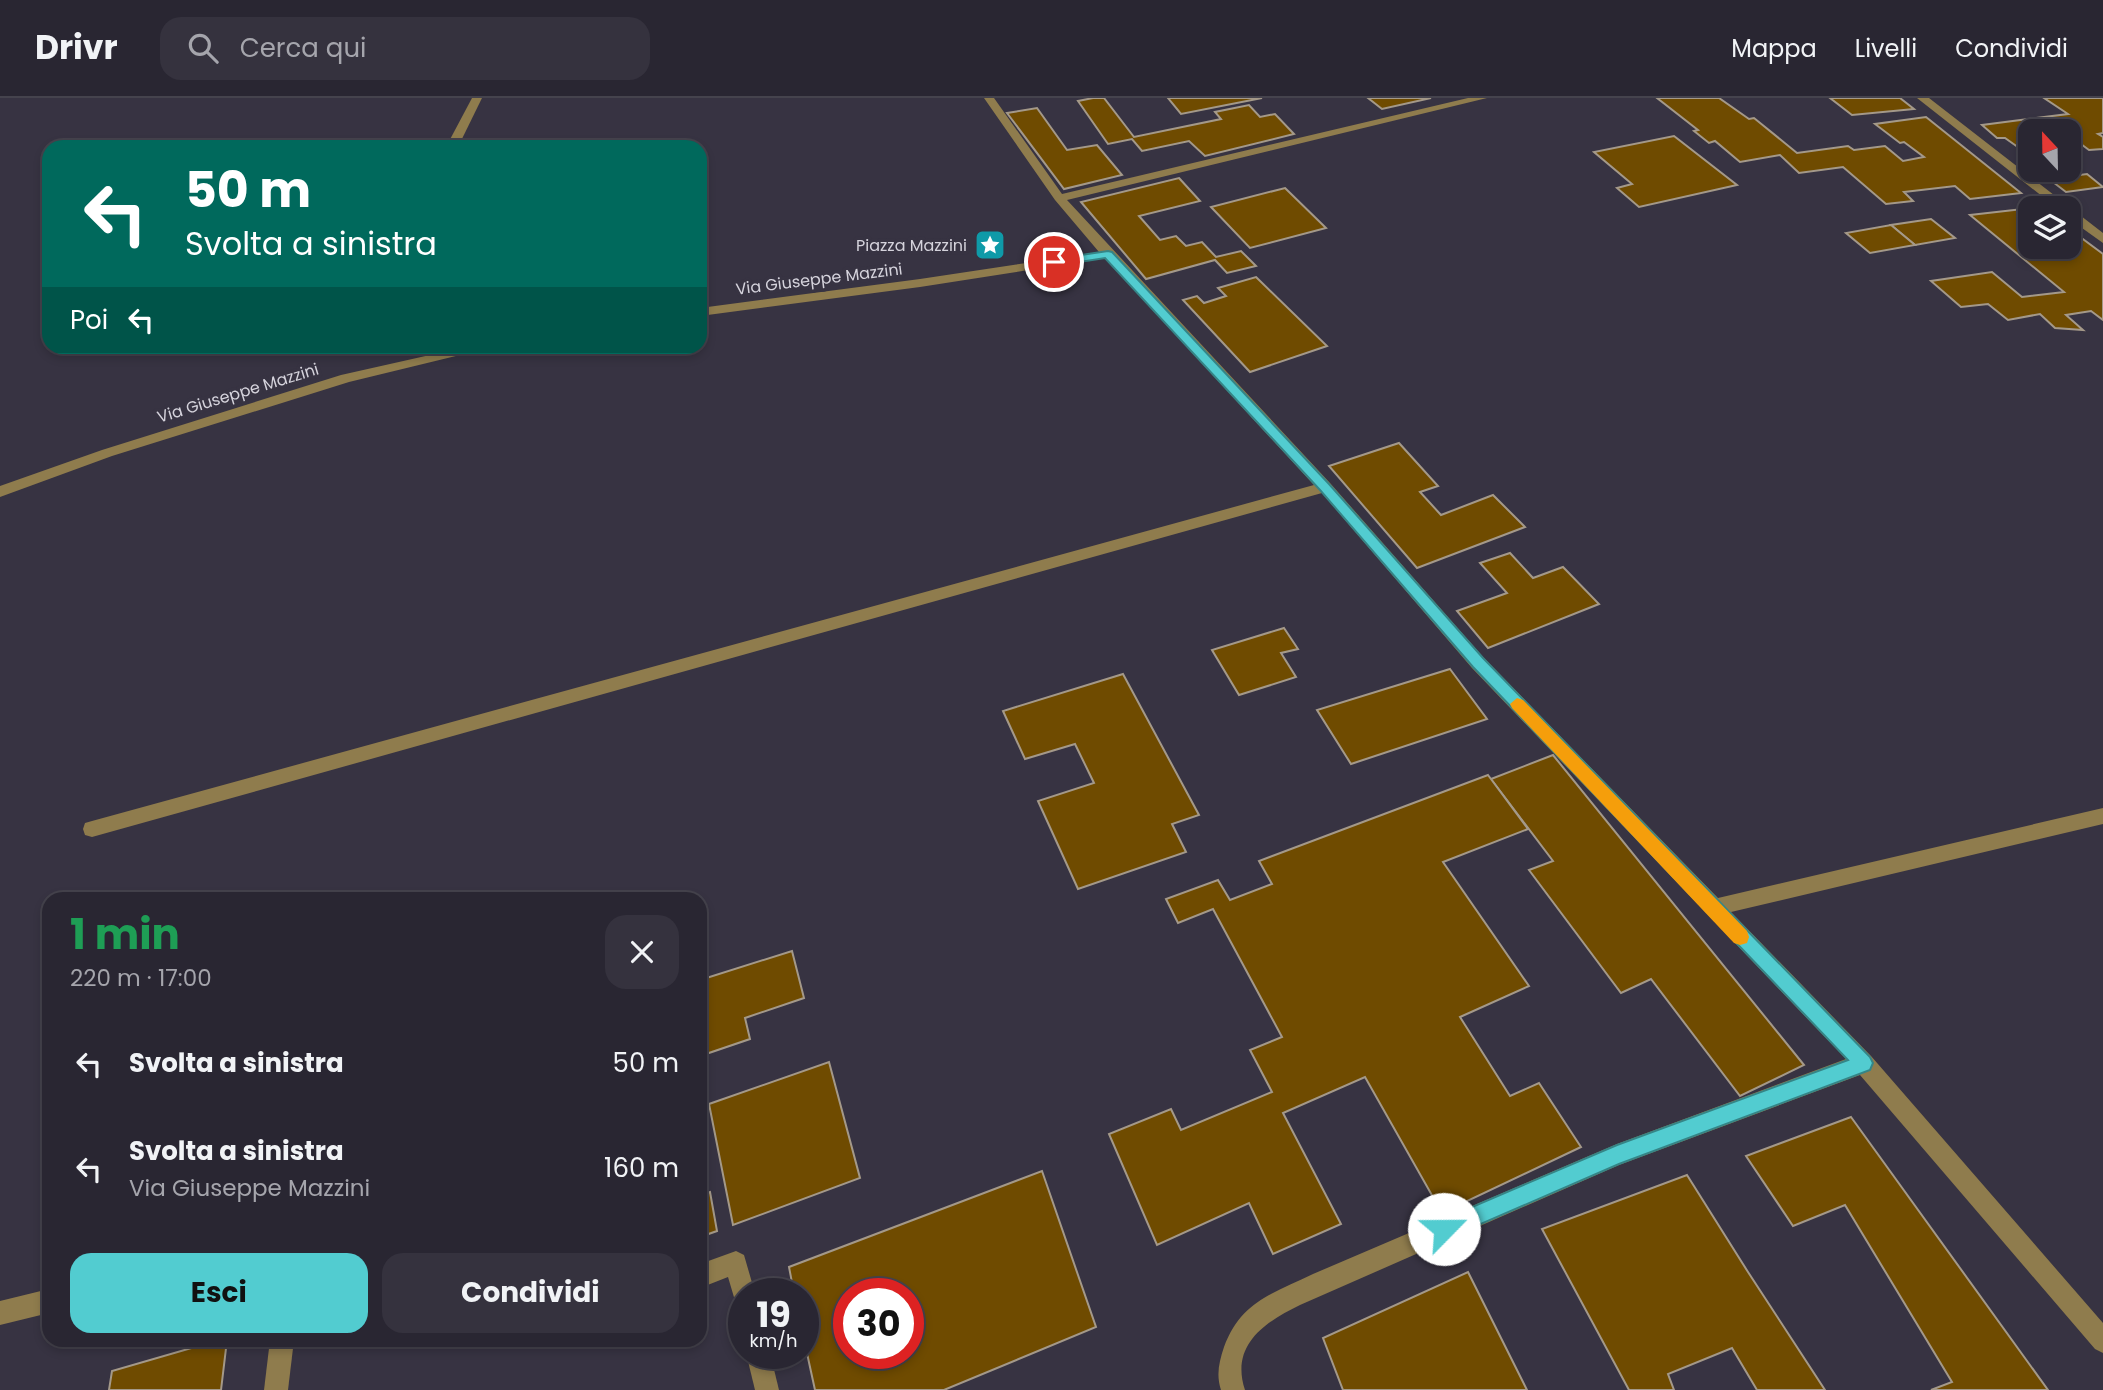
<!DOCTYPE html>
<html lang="it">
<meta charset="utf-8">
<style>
:root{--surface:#292632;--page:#35323e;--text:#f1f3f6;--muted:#a5a5ac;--line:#45434d;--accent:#52ccd0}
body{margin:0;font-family:Poppins,sans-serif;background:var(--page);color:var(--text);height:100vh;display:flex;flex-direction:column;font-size:26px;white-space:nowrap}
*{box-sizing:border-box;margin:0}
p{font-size:23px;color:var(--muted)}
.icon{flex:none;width:38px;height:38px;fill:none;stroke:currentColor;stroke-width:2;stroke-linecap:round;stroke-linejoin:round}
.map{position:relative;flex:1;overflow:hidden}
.panel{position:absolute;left:42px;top:794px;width:665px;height:455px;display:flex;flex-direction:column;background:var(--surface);border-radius:21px;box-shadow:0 4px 10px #0003,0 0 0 2px var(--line)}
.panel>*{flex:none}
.top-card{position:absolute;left:42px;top:42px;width:665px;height:214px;border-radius:21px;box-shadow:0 4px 10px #0003,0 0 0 2px var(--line);background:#00695c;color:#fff;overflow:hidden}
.needle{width:46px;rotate:338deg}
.buttons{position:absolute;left:2018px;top:21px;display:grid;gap:14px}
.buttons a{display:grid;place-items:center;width:63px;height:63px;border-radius:14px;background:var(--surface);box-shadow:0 4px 10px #0003,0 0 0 2px var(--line);font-size:35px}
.speed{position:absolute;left:728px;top:1180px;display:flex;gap:14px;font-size:35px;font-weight:700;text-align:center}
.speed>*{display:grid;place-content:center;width:91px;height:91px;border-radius:50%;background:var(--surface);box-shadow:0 4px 10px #0003,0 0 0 2px var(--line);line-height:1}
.speed small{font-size:18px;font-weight:400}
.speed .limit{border:10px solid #d22;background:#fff;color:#111}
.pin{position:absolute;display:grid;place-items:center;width:60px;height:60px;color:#fff;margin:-30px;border:4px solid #fff;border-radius:50%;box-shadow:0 2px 7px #0007}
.me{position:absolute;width:77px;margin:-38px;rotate:67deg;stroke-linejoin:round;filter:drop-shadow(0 0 5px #0008)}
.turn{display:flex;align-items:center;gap:24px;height:147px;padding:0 28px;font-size:32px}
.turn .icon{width:91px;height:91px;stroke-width:2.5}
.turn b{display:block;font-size:49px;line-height:60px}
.then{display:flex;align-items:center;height:66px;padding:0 28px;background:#0003;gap:14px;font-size:26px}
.round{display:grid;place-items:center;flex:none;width:74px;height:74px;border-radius:21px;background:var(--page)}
.overview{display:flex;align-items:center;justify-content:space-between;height:119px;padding:0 28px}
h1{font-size:42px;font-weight:700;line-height:52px;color:#1e9e55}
.action{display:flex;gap:14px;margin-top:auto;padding:14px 28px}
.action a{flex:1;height:80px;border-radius:21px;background:var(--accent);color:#111;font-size:28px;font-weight:700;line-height:80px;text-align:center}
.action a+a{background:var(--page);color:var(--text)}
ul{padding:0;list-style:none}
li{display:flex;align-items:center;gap:21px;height:105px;padding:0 28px}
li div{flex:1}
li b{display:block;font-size:26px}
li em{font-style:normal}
header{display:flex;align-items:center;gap:42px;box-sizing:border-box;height:98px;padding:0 35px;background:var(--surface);border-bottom:2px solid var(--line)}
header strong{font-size:33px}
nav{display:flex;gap:38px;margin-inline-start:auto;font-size:24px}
.search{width:490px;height:63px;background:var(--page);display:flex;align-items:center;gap:18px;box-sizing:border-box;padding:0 24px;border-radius:21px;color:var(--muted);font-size:26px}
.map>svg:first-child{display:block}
.building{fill:#6f4b00;stroke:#a49989;stroke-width:2;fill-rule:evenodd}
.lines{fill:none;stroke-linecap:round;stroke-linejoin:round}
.minor{fill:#8f7c4d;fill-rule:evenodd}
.route{fill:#52ccd0;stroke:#358587;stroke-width:2}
.slow{fill:#f59e0b}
.labels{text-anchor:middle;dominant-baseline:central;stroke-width:7;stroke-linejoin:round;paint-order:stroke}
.far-poi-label{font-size:16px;fill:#d5d3dc;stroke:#373342;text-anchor:end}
.far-street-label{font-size:16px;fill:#d5d3dc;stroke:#373342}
</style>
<header>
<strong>Drivr</strong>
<div class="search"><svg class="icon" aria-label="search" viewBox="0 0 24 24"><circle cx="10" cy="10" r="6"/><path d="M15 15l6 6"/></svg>Cerca qui</div>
<nav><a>Mappa</a><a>Livelli</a><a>Condividi</a></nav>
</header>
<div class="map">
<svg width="2103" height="1292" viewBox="0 0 2103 1292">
<rect width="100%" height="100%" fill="#373342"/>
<!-- building -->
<g class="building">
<polygon points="1093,0 1104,0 1134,39 1221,21 1215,14 1249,7 1260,19 1275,16 1294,36 1205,58 1189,43 1142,53 1132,41 1108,46 1078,3"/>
<polygon points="1168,0 1262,0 1181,16"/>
<polygon points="1368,0 1431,0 1382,11"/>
<polygon points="1657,0 1719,0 1749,21 1754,20 1797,55 1848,48 1854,52 1885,48 1903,63 1924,59 1904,44 1900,45 1875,26 1926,19 2021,95 1970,101 1955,88 1904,94 1913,103 1886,106 1843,69 1799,75 1780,57 1740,64 1715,43 1709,45 1694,33 1698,32"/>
<polygon points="1830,0 1900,0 1914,11 1852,17"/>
<polygon points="2044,0 2103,0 2103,35 2098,36 2103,39 2103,51 2089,52 2081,46 2068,49 2068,33 2030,33 2030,51 2022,52 2005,40 1997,40 1982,27 2068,16"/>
<polygon points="1037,10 1067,52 1097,47 1122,77 1064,91 1007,15"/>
<polygon points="1674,38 1737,87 1639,109 1617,90 1632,86 1594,54"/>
<polygon points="2087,76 2103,89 2066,94 2049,81"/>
<polygon points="1179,80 1200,103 1139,118 1160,142 1176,138 1186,148 1202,144 1216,159 1241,153 1256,168 1227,175 1215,162 1146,181 1081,104"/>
<polygon points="1285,90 1326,130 1250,150 1211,109"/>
<polygon points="2040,109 2042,110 2030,110 2030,149 2068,149 2068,130 2103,156 2103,222 2091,213 2066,217 2083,232 2055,230 2040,216 2008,222 1988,206 1961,209 1931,183 1992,174 2022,199 2064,194 1970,117"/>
<polygon points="1931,121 1955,140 1915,147 1891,127"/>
<polygon points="1891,127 1915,147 1870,155 1846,135"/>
<polygon points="1256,179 1327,248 1250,274 1183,202 1197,198 1204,205 1226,198 1218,190"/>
<polygon points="1399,345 1438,388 1420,394 1441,417 1493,397 1525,429 1417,470 1329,368"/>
<polygon points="1510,455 1533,480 1563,469 1599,506 1488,550 1457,513 1507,495 1480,465"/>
<polygon points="1284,530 1298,551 1281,555 1296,579 1239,597 1212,552"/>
<polygon points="1450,571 1487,621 1351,666 1317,612"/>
<polygon points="1123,576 1199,717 1172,726 1186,754 1078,791 1038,703 1094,685 1075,646 1025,661 1003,613"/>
<polygon points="1553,657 1804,967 1740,998 1651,881 1621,895 1529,772 1553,763 1491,681"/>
<polygon points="1488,677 1528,731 1443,764 1529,888 1460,919 1510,998 1539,985 1581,1049 1442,1115 1365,979 1283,1015 1341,1126 1273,1156 1249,1105 1157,1147 1109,1036 1171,1011 1181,1032 1272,994 1250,952 1282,939 1213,811 1178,825 1166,801 1218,782 1230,802 1272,786 1259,763"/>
<polygon points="792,853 804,900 745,920 750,941 700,958 700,882"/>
<polygon points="829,964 860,1080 733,1127 709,1006"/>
<polygon points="1851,1019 2048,1292 1931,1292 1952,1284 1845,1107 1793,1128 1746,1058"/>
<path d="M1042,1073L1096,1229L944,1292H815L803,1237V1195H794L789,1169ZM849,1195H908V1255H849Z"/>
<polygon points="1687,1077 1748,1174 1825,1292 1757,1292 1732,1250 1668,1276 1674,1292 1629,1292 1542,1131"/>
<polygon points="710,1094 717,1133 700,1139 700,1097"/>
<polygon points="1468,1174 1527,1292 1343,1292 1323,1240"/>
<polygon points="219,1242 227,1242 221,1292 109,1292 112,1273"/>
</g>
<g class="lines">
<!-- minor -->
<g class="minor">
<polygon points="472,0 482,0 458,49 446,49"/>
<path d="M984,0H994L1062,96L1468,0H1487L1067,102L1330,385L1484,560L1718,800L2103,710V726L1731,814L1871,958L2103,1225V1255L2095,1251L1860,977L1619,1067L1300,1207C1265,1224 1230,1247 1245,1292H1221C1216,1277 1219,1264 1224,1249C1241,1203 1272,1196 1313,1176L1617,1046L1846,961L1472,570L1322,395L92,739L85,737L83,731L85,725L92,723L1314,387L1105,160L920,189L700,218V210L920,181L1099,154L1055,102Z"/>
<polygon points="1917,0 1929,0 2103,135 2103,145 2068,120 2068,110 2057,110"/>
<polygon points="470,248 497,248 349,284 112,358 0,399 0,388 102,352 341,277"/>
<polygon points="736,1153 744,1157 755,1195 744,1195 744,1210 736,1206 728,1179 700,1190 700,1166"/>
<polygon points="49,1191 49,1215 0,1227 0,1203"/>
<polygon points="270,1242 294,1242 288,1292 264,1292"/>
<polygon points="746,1255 770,1255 779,1292 755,1292"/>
</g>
</g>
<!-- route -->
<polygon class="route" points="1108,153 1112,154 1329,386 1483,560 1870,959 1873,965 1870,972 1619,1066 1444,1142 1437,1138 1434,1131 1437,1124 1617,1047 1848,962 1473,569 1320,392 1105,160 1054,168 1048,164 1054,161"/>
<!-- slow -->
<polygon class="slow" points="1517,600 1523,602 1747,833 1749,839 1747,845 1740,847 1734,845 1512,610 1510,606"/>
<!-- icons -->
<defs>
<g id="sight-square" transform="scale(1.575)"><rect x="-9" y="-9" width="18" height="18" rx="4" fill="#0f9aa8" stroke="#373342"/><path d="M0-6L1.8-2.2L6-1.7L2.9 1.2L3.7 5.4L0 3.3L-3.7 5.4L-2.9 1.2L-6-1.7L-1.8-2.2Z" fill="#fff"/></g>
</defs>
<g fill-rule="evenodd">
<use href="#sight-square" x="990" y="147"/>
</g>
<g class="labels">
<!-- far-poi labels -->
<g class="far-poi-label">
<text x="967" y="147">Piazza Mazzini</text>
</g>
<!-- far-street labels -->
<g class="far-street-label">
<text transform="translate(819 181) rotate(-7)">Via Giuseppe Mazzini</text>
<text transform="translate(238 295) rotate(-17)">Via Giuseppe Mazzini</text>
</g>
</g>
</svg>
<div class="buttons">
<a><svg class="needle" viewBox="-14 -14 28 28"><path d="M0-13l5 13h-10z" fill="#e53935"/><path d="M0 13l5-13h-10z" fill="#a5a5ac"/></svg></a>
<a><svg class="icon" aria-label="layers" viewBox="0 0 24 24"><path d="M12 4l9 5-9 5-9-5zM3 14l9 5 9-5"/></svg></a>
</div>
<div class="speed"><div>19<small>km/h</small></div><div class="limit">30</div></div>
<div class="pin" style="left:1054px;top:164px;background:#d93025"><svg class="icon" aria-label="arrive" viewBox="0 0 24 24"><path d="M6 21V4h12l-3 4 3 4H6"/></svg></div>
<svg class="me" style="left:1444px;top:1131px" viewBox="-20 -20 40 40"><circle r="19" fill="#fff"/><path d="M0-13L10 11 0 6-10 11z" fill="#52ccd0"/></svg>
<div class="top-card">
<div class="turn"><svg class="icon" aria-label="left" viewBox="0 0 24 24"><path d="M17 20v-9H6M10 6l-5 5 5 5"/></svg><div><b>50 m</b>Svolta a sinistra</div></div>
<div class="then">Poi<svg class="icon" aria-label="left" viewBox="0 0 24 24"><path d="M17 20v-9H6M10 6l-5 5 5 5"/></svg></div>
</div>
<section class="panel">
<div class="overview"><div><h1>1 min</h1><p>220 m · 17:00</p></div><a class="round"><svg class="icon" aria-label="close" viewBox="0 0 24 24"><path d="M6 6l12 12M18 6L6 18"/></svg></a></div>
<ul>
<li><svg class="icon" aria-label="left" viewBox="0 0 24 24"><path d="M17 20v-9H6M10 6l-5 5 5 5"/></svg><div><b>Svolta a sinistra</b></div><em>50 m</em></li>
<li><svg class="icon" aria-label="left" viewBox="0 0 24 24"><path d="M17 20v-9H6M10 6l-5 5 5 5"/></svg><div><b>Svolta a sinistra</b><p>Via Giuseppe Mazzini</p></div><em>160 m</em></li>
</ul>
<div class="action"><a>Esci</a><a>Condividi</a></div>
</section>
</div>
